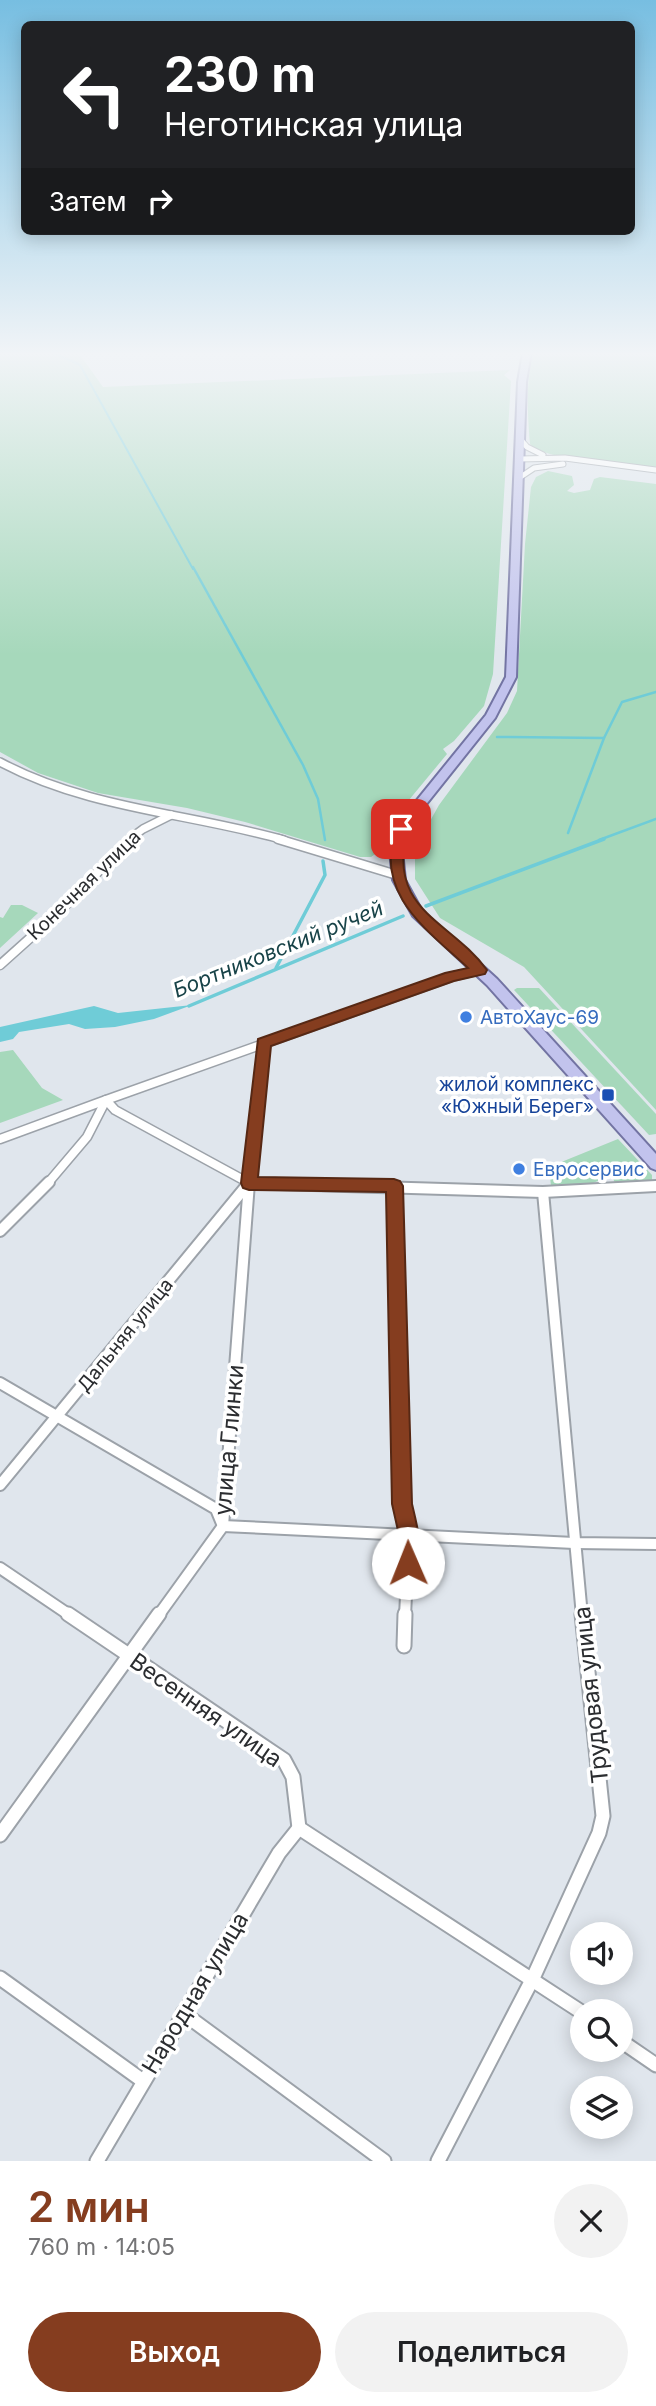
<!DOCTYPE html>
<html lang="ru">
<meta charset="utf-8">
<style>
:root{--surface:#fff;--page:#f2f2f2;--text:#202124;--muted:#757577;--accent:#853d1f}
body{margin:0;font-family:Inter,sans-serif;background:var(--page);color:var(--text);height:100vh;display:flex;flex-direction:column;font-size:26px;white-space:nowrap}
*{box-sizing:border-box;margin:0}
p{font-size:23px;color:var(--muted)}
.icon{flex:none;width:38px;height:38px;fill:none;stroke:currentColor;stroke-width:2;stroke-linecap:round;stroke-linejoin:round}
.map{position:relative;height:2161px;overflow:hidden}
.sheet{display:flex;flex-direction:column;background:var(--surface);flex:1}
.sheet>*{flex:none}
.top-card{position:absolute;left:21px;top:21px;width:614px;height:214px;border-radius:10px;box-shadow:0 4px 18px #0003;background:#202124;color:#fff;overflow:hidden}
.buttons{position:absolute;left:570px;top:1922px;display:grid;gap:14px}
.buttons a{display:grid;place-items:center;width:63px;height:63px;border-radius:50%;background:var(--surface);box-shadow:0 4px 18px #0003;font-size:35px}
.pin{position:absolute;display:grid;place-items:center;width:60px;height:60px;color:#fff;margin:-30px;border-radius:14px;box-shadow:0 4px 10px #0006}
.me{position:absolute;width:77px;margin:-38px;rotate:359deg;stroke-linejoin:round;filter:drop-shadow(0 0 5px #0008)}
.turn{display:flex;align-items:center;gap:24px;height:147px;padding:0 28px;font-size:32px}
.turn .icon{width:91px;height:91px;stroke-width:2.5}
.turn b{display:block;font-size:49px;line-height:60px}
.then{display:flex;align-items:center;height:66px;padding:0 28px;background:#0003;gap:14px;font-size:26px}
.round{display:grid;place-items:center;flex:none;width:74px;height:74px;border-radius:37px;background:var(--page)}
.overview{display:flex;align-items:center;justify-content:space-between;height:119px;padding:0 28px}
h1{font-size:42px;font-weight:600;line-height:52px;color:var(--accent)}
.primary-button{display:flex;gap:14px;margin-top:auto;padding:14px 28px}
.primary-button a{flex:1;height:80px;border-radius:42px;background:var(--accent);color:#fff;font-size:28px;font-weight:600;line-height:80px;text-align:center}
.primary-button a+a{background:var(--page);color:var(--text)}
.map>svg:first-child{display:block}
.green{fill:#a6d8bb}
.water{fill:#6fccd7}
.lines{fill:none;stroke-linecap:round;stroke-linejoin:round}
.stream-far2{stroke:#6fccd7;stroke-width:2}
.stream-far1{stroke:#6fccd7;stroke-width:2.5}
.stream{stroke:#6fccd7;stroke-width:3.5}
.minor-far4-casing{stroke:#9ca2a9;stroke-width:7}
.minor-far3-casing{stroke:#9ca2a9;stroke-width:10}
.minor-far2-casing{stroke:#9ca2a9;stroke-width:11}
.minor-far1-casing{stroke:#9ca2a9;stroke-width:14}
.minor-casing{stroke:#9ca2a9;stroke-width:17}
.primary-casing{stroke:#7374a3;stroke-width:4}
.minor-far4{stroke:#fff;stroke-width:5}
.minor-far3{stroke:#fff;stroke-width:7}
.minor-far2{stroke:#fff;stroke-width:8}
.minor-far1{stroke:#fff;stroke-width:10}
.minor{stroke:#fff;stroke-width:13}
.primary{fill:#c2c3ed;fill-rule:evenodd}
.route{fill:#853d1f;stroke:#562814;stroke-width:2}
.shop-dot{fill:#3f7fe0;stroke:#fff;stroke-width:2.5}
.transit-dot{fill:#1a4fb4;stroke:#fff;stroke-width:2.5}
.labels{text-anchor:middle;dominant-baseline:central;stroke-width:7;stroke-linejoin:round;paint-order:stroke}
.street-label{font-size:19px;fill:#2b2d30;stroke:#fff}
.shop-label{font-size:19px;fill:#366cbe;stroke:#fff;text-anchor:start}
.transit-label{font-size:19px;fill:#164399;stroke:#fff;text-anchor:end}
.water-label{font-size:21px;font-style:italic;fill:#184348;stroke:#fff}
.near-street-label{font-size:23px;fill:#2b2d30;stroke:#fff}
</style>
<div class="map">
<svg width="656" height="2161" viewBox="0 0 656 2161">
<rect width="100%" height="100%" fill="#e0e6ed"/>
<!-- green -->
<g class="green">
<polygon points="0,352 78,352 103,387 510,370 504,375 511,381 493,674 484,706 454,741 443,749 447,754 404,806 378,852 371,857 360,857 245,822 187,808 98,793 38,773 0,752"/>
<path d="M534,352H656V467C629,464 547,462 530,444C528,415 525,381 534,352Z"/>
<polygon points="548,471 572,476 574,485 567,491 574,493 590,490 594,479 600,477 656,484 656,1110 524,967 440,918 415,879 415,848 439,805 507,713 517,691 525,544 531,487 536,477"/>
<polygon points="11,905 22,905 38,913 0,948 0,917 3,918"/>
<polygon points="517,988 539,988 656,1114 656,1134 649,1135 514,990"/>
<polygon points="13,1050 42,1088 63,1100 0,1123 0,1052"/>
<polygon points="618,1139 652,1175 652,1183 616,1185 609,1170 598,1172 600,1180 586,1186 551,1186 549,1167"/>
</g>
<!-- water -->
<polygon class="water" points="192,1005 154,1019 115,1027 85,1029 69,1024 19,1032 13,1039 0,1042 0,1027 94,1006 118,1013"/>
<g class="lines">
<!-- stream-far2 -->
<polyline class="stream-far2" points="52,352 80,365 193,569"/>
<!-- stream-far1 -->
<g class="stream-far1">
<polyline points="193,567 303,765 318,799 325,840"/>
<polyline points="497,737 604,738"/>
<polyline points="568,833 604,738 622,702 656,692"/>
<polyline points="599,840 656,819"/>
</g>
<!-- stream -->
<g class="stream">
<polyline points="426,906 604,839"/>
<polyline points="276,968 325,875 323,861"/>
<polyline points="189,1006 403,916"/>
</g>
<!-- minor-far4 casing -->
<g class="minor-far4-casing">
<g id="minor-far4">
<polyline points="521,440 527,447 543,455"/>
<polyline points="520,459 565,458 656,470"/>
<polyline points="519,478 534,468 563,464"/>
</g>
</g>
<!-- minor-far3 casing -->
<g class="minor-far3-casing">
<g id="minor-far3">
<path d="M0,762C88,809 189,813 284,840"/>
<polyline points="128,840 143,829 171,815"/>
</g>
</g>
<!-- minor-far2 casing -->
<g class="minor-far2-casing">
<g id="minor-far2">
<polyline points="278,839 397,875"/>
<polyline points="0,965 58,913 130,839"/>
<polyline points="0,1139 106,1100 115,1110 249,1183"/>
<polyline points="48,1183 87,1137 106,1100 451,977 480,970"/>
<polyline points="249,1183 259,1183"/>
<polyline points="249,1183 264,1043"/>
</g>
</g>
<!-- minor-far1 casing -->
<g class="minor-far1-casing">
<g id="minor-far1">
<polyline points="249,1183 543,1192 656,1186"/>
<polyline points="394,1186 402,1504 409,1535 405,1616"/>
<polyline points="543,1192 582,1616"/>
<polyline points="0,1231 49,1182"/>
<polyline points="0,1383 216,1509 223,1526 574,1543 656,1544"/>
<polyline points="0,1485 248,1184"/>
<polyline points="0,1568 71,1616"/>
<polyline points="158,1616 223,1526 249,1183 246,1182"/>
</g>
</g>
<!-- minor casing -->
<g class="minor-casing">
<g id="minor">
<polyline points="68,1614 284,1760 293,1777 299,1828 583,2013"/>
<polyline points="404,1646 405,1614"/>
<polyline points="0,1835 159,1614"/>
<polyline points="0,1978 143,2081"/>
<polyline points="183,2013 384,2161"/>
<polyline points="621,2041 656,2065"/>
<polyline points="97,2161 279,1853 299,1828"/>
<polyline points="438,2161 533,1978 599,1833 603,1816 582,1614"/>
</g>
</g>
<!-- primary casing -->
<g class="primary-casing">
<polygon id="primary" points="523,352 531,352 526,382 516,677 495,718 412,822 402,851 405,880 422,911 497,979 656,1154 656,1170 651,1168 487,985 413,916 393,880 390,851 400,821 486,715 506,677 518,382"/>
</g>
<!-- minor-far4 -->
<use href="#minor-far4" class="minor-far4"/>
<!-- minor-far3 -->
<use href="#minor-far3" class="minor-far3"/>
<!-- minor-far2 -->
<use href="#minor-far2" class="minor-far2"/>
<!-- minor-far1 -->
<use href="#minor-far1" class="minor-far1"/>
<!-- minor -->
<use href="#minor" class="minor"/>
<!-- primary -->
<use href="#primary" class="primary"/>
</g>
<!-- sky -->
<linearGradient id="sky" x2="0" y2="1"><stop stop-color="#77bee1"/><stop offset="0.54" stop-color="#f1f4f7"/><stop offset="1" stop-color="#f1f4f7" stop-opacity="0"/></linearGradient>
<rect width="656" height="655" fill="url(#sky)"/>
<!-- route -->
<path class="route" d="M401,825L408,829C385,911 451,920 487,970L485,974L454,981L271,1046L258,1177L394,1179L400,1181L403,1186L412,1504C417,1525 424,1549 415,1570L408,1573L401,1570L397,1563L399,1535L392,1504L386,1192L249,1190L243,1188L241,1183L258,1039L445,973L468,968C425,928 375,895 395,829Z"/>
<!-- markers -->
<g class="shop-dot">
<circle cx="466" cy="1017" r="7"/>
<circle cx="519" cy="1169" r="7"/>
</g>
<rect class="transit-dot" x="601" y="1088" width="14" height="14" rx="3.5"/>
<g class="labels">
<!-- street labels -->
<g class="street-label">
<text transform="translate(84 885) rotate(-44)">Конечная улица</text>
<text transform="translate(125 1335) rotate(-51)">Дальняя улица</text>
</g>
<!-- shop labels -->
<g class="shop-label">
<text x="480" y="1017">АвтоХаус-69</text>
<text x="533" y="1169">Евросервис</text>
</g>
<!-- transit labels -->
<g class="transit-label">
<text x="594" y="1084">жилой комплекс<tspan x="594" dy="22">«Южный Берег»</tspan></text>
</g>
<!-- water labels -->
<g class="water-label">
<text transform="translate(278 949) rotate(-22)">Бортниковский ручей</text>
</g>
<!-- near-street labels -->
<g class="near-street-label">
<text transform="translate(229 1440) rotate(-85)">улица Глинки</text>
<text transform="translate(591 1695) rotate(-96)">Трудовая улица</text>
<text transform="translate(206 1710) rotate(35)">Весенняя улица</text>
<text transform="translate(195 1993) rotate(-59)">Народная улица</text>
</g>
</g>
</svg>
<div class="buttons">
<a><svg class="icon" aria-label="sound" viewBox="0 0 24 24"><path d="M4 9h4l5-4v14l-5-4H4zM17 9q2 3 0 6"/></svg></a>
<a><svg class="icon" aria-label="search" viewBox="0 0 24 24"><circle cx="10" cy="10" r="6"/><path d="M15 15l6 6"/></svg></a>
<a><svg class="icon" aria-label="layers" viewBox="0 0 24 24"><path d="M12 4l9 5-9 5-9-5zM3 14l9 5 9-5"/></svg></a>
</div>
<div class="pin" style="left:401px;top:829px;background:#d93025"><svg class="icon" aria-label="arrive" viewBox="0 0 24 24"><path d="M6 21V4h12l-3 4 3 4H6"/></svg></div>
<svg class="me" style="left:408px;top:1563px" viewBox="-20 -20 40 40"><circle r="19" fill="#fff"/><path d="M0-13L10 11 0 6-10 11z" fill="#853d1f"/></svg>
<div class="top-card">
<div class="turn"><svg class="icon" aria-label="left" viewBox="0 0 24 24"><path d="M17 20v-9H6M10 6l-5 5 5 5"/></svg><div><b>230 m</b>Неготинская улица</div></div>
<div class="then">Затем<svg class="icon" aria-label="right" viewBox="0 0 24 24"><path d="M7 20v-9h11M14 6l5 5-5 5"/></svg></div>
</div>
</div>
<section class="sheet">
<div class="overview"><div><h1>2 мин</h1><p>760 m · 14:05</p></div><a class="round"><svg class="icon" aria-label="close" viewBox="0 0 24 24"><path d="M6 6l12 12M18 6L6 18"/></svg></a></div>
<div class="primary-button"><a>Выход</a><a>Поделиться</a></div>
</section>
